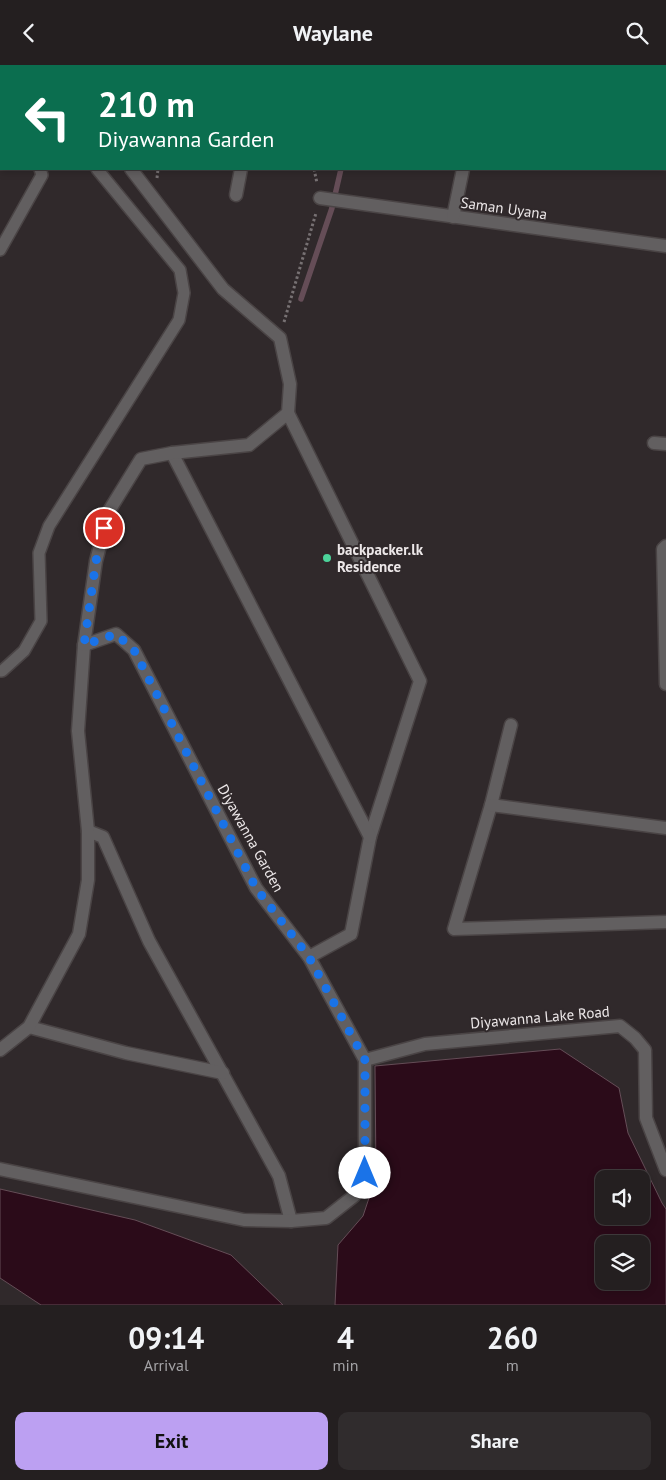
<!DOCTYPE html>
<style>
:root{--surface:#241f20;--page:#302c2d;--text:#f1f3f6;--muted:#a3a2a5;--line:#413d3e;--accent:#bca0f2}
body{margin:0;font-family:"PT Sans",sans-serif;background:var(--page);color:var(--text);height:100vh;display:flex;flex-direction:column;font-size:19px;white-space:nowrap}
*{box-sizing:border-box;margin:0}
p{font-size:16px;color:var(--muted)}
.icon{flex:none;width:28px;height:28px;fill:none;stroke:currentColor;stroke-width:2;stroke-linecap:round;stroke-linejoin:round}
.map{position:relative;height:1240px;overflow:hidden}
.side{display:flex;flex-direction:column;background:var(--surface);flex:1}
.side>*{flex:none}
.banner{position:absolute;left:0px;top:0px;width:666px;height:105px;box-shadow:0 2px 8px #0003,0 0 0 1px var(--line);background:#0b6e4f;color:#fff;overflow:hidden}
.buttons{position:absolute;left:595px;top:1105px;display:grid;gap:10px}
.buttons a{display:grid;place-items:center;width:55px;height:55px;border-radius:10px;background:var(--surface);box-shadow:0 2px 8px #0003,0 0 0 1px var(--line);font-size:25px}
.pin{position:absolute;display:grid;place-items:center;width:42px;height:42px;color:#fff;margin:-21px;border:2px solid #fff;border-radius:50%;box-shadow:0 1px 5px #0007}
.me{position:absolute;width:55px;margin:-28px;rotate:0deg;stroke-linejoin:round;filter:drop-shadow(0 0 4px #0008)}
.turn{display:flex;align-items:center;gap:18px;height:105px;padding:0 15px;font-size:22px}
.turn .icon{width:65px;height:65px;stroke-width:2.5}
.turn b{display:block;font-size:35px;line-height:42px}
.eta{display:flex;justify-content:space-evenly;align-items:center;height:85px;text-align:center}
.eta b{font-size:30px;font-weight:700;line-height:35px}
.primary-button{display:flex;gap:10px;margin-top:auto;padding:10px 15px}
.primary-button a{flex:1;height:58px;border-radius:10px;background:var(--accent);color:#111;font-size:20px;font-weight:700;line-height:58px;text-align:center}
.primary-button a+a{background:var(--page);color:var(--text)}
header{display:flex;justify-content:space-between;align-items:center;height:65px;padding:0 15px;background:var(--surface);font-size:22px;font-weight:700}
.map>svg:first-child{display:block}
.water{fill:#2b0b19;stroke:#654d57;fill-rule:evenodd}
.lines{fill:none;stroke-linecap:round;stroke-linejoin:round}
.stream{stroke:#654d57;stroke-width:5.5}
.lane-casing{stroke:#4a4445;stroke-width:14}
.street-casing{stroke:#4a4445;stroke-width:15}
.secondary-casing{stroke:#4a4445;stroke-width:15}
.path{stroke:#777173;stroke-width:3;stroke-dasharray:2.5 2.5;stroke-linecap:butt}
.lane{stroke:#625f60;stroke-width:11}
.street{stroke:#625f60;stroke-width:12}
.secondary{stroke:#817c7d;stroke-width:12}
.route{stroke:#1a73e8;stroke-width:9;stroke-dasharray:0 16.2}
.poi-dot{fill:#4cd39a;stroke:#30292b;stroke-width:2}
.labels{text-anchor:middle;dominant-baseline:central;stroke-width:4;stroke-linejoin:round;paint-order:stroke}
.street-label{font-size:15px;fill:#ece7e8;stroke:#30292b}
.poi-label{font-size:15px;font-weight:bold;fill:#ece7e8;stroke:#30292b;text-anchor:start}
</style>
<header><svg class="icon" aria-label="back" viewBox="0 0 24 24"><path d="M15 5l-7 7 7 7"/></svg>Waylane<svg class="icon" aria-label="search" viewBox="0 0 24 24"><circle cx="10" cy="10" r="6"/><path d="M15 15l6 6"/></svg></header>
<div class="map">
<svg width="666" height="1240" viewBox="0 0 666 1240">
<rect width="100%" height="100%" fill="#30292b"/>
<!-- water -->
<g class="water">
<path d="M560,984L619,1023L628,1068L662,1138L666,1144V1240H335L338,1180L363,1151L376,1112L375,1001ZM604,1114H641V1151H604ZM604,1179H641V1216H604Z"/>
<polygon points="0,1124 135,1155 231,1190 283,1240 41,1240 0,1213"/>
</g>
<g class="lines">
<!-- stream -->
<polyline class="stream" points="301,234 332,143 341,104"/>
<!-- lane casing -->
<g class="lane-casing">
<g id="lane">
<polyline points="0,64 1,65"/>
<polyline points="0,185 42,110 40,104"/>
<polyline points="0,606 2,606 24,586 41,556 39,488 49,461 179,255 184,228 180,205 97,104"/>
</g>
</g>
<!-- street casing -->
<g class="street-casing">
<g id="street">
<polyline points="45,0 46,1"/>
<polyline points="277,0 280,1"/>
<polyline points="264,1 264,0"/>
<polyline points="484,1 484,0"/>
<polyline points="236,130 241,104"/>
<polyline points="320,133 666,181"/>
<polyline points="453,152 463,104"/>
<polyline points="288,348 420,616 370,772 351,869 309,892"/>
<polyline points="654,378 666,379"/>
<polyline points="172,388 370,772"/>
<polyline points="666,481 663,484 666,619"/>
<polyline points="511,660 491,740 454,864 666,857"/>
<polyline points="491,740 666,763"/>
<polyline points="88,766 103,772 149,876 279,1111 291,1156"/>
<polyline points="29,962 126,988 223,1008"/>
<polyline points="0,985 29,962 79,869 88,815 88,766 78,666 84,580 96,496 109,446 141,394 172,388 249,380 288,348 290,319 280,273 223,224 131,104"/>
<polyline points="365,995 425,979 620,961 635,973 645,985 646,1053 666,1105"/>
<polyline points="0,1104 244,1155 291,1156 326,1153 354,1131 365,1108 365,995 309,892 256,823 134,585 116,569 84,580"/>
</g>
</g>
<!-- secondary casing -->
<g class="secondary-casing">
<polyline id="secondary" points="400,1 401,0"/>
</g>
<!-- path -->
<g class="path">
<polyline points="162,1 163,0"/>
<polyline points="314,104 317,118"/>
<polyline points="157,113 158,104"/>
<polyline points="284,257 316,148"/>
</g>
<!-- lane -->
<use href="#lane" class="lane"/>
<!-- street -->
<use href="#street" class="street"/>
<!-- secondary -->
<use href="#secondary" class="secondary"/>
</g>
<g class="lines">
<!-- route -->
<polyline class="route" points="104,463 96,496 84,580 116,569 134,585 256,823 309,892 365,995 365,1108"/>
</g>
<!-- markers -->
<circle class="poi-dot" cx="327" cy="493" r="5"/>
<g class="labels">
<!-- street labels -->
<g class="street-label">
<text transform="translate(504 143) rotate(8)">Saman Uyana</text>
<text transform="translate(251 773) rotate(61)">Diyawanna Garden</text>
<text transform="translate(540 952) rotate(-5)">Diyawanna Lake Road</text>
</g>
<!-- poi labels -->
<g class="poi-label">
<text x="337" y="484">backpacker.lk<tspan x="337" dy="17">Residence</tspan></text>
</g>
</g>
</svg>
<div class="buttons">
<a><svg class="icon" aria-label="sound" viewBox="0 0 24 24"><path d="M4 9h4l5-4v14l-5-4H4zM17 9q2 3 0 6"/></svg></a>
<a><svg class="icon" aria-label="layers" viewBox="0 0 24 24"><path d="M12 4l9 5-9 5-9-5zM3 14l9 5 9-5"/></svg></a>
</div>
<div class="pin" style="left:104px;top:463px;background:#d93025"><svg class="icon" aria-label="arrive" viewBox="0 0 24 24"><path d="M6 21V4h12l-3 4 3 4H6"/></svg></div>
<svg class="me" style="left:365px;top:1108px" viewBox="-20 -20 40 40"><circle r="19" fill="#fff"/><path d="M0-13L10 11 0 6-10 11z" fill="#1a73e8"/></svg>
<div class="banner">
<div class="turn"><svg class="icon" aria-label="left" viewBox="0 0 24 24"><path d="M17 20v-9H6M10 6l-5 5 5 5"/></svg><div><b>210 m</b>Diyawanna Garden</div></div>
</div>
</div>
<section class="side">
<div class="eta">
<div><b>09:14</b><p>Arrival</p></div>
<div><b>4</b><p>min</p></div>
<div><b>260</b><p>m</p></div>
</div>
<div class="primary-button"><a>Exit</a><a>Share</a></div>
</section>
